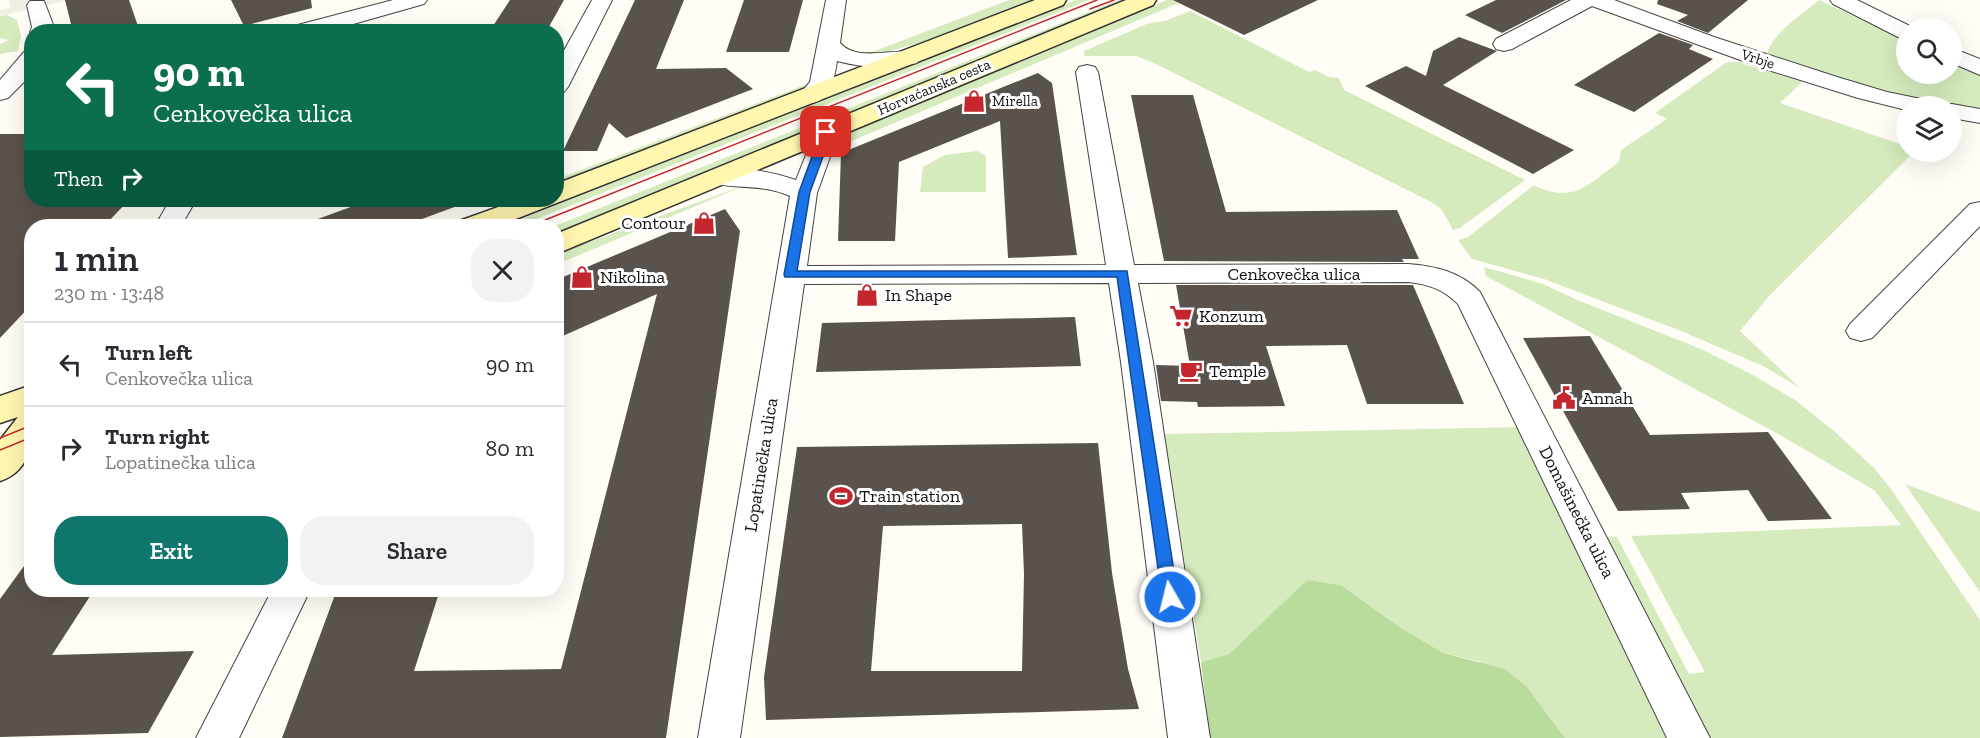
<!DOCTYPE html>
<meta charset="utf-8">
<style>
:root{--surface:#fff;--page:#f2f2f3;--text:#2b2b33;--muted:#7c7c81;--line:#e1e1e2;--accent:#0f766e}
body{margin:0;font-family:"Zilla Slab",serif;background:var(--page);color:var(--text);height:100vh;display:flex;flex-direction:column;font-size:22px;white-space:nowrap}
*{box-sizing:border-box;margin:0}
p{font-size:20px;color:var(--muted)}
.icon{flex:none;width:33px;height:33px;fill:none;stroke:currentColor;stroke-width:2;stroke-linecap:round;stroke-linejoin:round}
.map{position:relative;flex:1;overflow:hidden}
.sheet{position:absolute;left:24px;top:219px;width:540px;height:378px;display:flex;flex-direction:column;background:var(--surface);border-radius:24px;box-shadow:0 6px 24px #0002}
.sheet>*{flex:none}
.guide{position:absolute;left:24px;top:24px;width:540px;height:183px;border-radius:24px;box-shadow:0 6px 24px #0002;background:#0b6e4f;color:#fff;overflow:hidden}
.fabs{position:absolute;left:1896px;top:18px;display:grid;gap:12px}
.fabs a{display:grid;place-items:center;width:66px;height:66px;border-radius:50%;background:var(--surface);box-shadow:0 6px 24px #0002;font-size:30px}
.pin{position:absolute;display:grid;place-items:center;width:51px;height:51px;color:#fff;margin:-26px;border-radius:12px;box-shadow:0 3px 9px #0006}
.me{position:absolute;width:66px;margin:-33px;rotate:352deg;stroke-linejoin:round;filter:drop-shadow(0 0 4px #0008)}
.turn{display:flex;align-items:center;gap:21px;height:126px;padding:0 30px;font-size:27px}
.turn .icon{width:78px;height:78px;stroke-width:2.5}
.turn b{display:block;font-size:42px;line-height:51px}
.then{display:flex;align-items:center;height:57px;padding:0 30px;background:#0003;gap:12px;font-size:22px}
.round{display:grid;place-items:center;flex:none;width:63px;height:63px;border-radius:24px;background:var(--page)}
.headline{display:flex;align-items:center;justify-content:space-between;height:102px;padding:0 30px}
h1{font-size:36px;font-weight:600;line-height:45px}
.button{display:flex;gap:12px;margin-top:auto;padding:12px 30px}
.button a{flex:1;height:69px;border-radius:24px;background:var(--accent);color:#fff;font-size:24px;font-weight:600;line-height:69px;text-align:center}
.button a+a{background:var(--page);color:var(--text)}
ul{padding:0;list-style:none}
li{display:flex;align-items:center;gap:18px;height:84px;padding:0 30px;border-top:2px solid var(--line)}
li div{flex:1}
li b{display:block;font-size:22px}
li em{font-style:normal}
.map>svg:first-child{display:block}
.green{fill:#d5ebbd}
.forest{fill:#b9dc9c}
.plaza{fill:#f1ede2}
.building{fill:#5a524d;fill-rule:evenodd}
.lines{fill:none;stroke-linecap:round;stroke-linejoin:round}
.street-casing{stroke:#444;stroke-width:2}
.secondary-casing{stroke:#333;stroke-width:3}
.street{fill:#fff;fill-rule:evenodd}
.secondary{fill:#fff6b0;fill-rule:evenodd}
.tram{stroke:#c4262e;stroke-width:1.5}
.route{fill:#1a73e8;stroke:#114b97;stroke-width:1.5}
.labels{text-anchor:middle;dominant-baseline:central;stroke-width:6;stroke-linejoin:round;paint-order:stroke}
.far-street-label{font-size:15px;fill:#111;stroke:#fff}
.far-poi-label{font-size:15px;fill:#111;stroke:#fff;text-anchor:start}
.poi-label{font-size:18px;fill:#111;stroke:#fff;text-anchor:start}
.street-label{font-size:18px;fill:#111;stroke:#fff}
</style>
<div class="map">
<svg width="1980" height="738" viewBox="0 0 1980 738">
<rect width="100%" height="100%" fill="#fffdf5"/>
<!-- green -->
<g class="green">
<polygon points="1009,0 1036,0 929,40 887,52 864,55"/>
<polygon points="1076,0 1089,0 519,226 504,226"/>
<polygon points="1119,0 1131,0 557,234 555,226"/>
<polygon points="1167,0 1186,0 823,153 832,140 842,135"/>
<path d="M1819,0L1906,41V74H1952V62L1980,76V110L1894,97L1767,54C1773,32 1803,14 1819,0Z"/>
<polygon points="1190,11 1309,72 1315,70 1329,77 1339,78 1344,90 1525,180 1460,228 1453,230 1442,210 1433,203 1156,64 1136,56 1084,56 1084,51 1149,23 1165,21"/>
<polygon points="7,15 17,20 21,36 18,51 0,54 0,44 9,40 0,38 0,16"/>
<path d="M1727,62H1744L1743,64L1803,81L1780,103L1906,146V152H1914L1770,295L1740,331L1800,388L1763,366L1681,331L1544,279L1472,259L1458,240L1468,237L1534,185C1574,205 1588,184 1619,162L1621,150L1667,119L1655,113Z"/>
<polygon points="810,83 800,93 557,185 557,179"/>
<polygon points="977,151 986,156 986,192 920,192 923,167 945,155"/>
<polygon points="748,184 565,261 557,265 557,255 573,248"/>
<polygon points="1484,267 1543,284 1575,299 1701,349 1753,375 1795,400 1834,431 1874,468 1891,489 1980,620 1980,738 1704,738 1602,537 1617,537 1689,674 1705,672 1631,536 1901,525 1874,490 1780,435 1486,276"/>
<polygon points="1521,427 1676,738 1565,738 1527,687 1478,661 1443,653 1398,626 1341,585 1307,580 1229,654 1201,662 1164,434"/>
<polygon points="1905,484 1980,512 1980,592"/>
</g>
<!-- forest -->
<polygon class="forest" points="1307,580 1341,585 1398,626 1443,653 1505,669 1527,687 1565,738 1210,738 1201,662 1229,654"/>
<!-- plaza -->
<polygon class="plaza" points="9,0 70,0 0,16 0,10 11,8"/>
<!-- building -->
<g class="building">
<polygon points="65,0 129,0 140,32 73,32"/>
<polygon points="231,0 311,0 312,8 244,26"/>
<polygon points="510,0 564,0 546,32 489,32"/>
<polygon points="635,0 684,0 656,69 726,68 753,89 626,138 609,123 597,151 563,151"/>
<polygon points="744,0 803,0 789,52 726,52"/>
<polygon points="1173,0 1318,0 1244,35"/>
<polygon points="1496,0 1566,0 1502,33 1465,15"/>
<polygon points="1658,0 1748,0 1708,33 1677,21 1688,15 1657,4"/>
<polygon points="1659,33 1693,45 1689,49 1713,59 1634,112 1574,85"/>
<polygon points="1459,37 1497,51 1443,85 1574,150 1533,174 1365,86 1406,66 1426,76 1433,51"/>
<polygon points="1038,73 1052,83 1077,255 1008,258 1000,121 899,162 895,241 838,241 841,153"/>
<polygon points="1131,95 1193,95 1226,212 1397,210 1419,259 1402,259 1404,262 1164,261"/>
<polygon points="0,134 32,134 32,200 129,200 104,226 32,226 32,304 0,338"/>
<polygon points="370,200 468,200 468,202 403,226 304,226 304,224"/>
<polygon points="725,209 740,231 666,738 282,738 336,592 366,590 440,590 414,671 561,669 657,294 556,339 556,280"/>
<polygon points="1176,285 1413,285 1464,404 1367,404 1347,345 1266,346 1285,406 1198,407 1197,402 1161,401 1156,365 1190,366"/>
<polygon points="1075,317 1081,366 816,372 822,323"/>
<polygon points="1590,336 1650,435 1768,432 1832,519 1768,521 1748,490 1681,493 1690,509 1618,511 1523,338"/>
<path d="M1098,443L1112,573L1128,669L1139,709L766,720L764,677L797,447ZM1022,524L1024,574L1022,671H871L883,526Z"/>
<polygon points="32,555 32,590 94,590 52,655 194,651 148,733 0,737 0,599"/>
</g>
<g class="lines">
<!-- street casing -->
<g class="street-casing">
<g id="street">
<polygon points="393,0 427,0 424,4 325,32 287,32 290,27"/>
<polygon points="592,0 612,0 568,87 564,92 556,94 556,65"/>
<path d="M826,0H846L840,43C858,63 893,47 917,53L920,58L917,63C891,69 863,68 837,61C834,82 828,109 801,102L797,97L810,82Z"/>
<polygon points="1571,0 1614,0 1714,37 1837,77 1887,92 1931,101 1935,106 1906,106 1906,110 1858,98 1765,69 1592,6 1512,49 1504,51 1496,49 1493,44 1496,39"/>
<polygon points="1830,0 1857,0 1914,28 1906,28 1906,38 1898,37 1833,4"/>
<polygon points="30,1 44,1 54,27 52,32 32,32 32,34 30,32 32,27 27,5"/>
<polygon points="1952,48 1980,59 1980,75 1952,63"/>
<polygon points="32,50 32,74 8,98 0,100 0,80 24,52"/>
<path d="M1087,65L1095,67L1098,72L1134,265L1408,264C1435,266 1461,272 1480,292L1710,738H1667L1458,304C1443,289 1428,284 1408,282L1138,283L1153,362L1210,738H1168L1121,362L1109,283L804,284L740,738H698L790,196C764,184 737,189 710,183L706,177L710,171C736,165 770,171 796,180L815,132L818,127L827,125L836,127L839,132L817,193L807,266L1106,265L1076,72L1079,67Z"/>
<polygon points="1952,104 1980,109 1980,123 1952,118 1952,106 1943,106"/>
<polygon points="170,200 196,200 181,226 155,226"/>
<polygon points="1980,202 1980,226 1872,338 1861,341 1850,338 1846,331 1850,324 1970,204"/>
<polygon points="272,590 310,590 239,738 196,738"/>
</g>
</g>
<!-- secondary casing -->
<g class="secondary-casing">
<g id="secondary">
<polygon points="1035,0 1066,0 1063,5 498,226 458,226 462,220 518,200 556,200 556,184"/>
<polygon points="1126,0 1156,0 1153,5 556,254 556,234"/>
<path d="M32,385C32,419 41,468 0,481V440L18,417L0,423V396Z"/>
</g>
</g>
<!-- street -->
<use href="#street" class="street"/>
<!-- secondary -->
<use href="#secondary" class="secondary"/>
<!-- tram -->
<g class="tram">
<polyline points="1090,9 1114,0"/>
<polyline points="530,226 1097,0"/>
<polyline points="0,438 32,425"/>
<polyline points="0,450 32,437"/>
</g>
</g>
<!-- route -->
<polygon class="route" points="826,129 832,132 810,192 797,271 1127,271 1178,597 1176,602 1170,604 1164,602 1162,597 1117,277 785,277 784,275 799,192 821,132"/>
<!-- icons -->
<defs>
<g id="shop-bare" transform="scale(1.8)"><path d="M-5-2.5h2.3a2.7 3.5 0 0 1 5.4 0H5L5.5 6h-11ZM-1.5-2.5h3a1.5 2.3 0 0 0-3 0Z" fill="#c4262e" stroke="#fff" stroke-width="2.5" paint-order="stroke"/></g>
<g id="supermarket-bare" transform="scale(1.8)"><path d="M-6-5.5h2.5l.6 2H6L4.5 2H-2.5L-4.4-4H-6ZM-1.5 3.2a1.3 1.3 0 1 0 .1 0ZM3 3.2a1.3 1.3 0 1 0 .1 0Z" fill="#c4262e" stroke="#fff" stroke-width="2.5" paint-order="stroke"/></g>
<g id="cafe-bare" transform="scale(1.8)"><path d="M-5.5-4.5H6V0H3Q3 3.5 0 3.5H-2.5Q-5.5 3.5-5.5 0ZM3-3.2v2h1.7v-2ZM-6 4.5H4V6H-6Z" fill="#c4262e" stroke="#fff" stroke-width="2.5" paint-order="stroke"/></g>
<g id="civic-bare" transform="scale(1.8)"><path d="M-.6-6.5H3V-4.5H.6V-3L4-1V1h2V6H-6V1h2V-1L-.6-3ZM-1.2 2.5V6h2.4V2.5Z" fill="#c4262e" stroke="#fff" stroke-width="2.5" paint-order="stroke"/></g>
<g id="stadium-bare" transform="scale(1.8)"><path d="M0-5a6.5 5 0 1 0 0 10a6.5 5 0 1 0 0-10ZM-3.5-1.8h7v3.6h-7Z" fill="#c4262e" stroke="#fff" stroke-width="2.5" paint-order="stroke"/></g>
</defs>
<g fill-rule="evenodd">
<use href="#shop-bare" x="974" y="101"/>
<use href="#shop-bare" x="704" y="223"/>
<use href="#shop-bare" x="582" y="277"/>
<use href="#shop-bare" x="867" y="295"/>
<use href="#supermarket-bare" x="1181" y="316"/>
<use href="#cafe-bare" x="1191" y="371"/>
<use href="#civic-bare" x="1564" y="398"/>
<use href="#stadium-bare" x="841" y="496"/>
</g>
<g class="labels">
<!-- far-street labels -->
<g class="far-street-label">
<text transform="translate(1758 59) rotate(18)">Vrbje</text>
<text transform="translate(934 87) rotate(-23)">Horvaćanska cesta</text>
</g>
<!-- far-poi labels -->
<g class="far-poi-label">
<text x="992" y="101">Mirella</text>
</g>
<!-- poi labels -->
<g class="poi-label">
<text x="686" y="223" text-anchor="end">Contour</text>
<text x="600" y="277">Nikolina</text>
<text x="885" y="295">In Shape</text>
<text x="1199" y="316">Konzum</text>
<text x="1209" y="371">Temple</text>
<text x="1582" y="398">Annah</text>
<text x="859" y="496">Train station</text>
</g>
<!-- street labels -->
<g class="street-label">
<text x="1294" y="274">Cenkovečka ulica</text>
<text transform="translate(761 465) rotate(-81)">Lopatinečka ulica</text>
<text transform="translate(1577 512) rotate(63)">Domašinečka ulica</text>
</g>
</g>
</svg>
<div class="fabs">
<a><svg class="icon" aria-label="search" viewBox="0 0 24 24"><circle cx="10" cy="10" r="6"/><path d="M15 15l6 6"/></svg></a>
<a><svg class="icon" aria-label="layers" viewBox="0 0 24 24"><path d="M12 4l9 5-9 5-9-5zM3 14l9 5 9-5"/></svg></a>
</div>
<div class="pin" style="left:826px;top:132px;background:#d93025"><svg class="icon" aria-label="arrive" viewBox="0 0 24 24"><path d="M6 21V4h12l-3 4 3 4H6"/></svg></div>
<svg class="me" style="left:1170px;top:597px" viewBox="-20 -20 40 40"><circle r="17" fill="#1a73e8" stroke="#fff" stroke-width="3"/><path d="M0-11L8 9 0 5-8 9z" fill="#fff"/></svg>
<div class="guide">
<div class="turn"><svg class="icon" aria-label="left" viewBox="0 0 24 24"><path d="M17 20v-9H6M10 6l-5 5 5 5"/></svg><div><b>90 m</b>Cenkovečka ulica</div></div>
<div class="then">Then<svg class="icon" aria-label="right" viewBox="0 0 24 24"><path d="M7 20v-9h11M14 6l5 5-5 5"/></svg></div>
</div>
<section class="sheet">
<div class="headline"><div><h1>1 min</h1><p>230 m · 13:48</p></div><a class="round"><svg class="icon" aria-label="close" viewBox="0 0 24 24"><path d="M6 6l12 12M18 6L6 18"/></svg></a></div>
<ul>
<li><svg class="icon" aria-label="left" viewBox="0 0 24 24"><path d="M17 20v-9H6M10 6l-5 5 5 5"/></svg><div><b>Turn left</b><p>Cenkovečka ulica</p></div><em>90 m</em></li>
<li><svg class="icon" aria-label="right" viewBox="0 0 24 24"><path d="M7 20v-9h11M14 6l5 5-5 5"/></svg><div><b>Turn right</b><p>Lopatinečka ulica</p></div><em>80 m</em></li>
</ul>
<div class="button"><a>Exit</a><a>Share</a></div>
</section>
</div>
